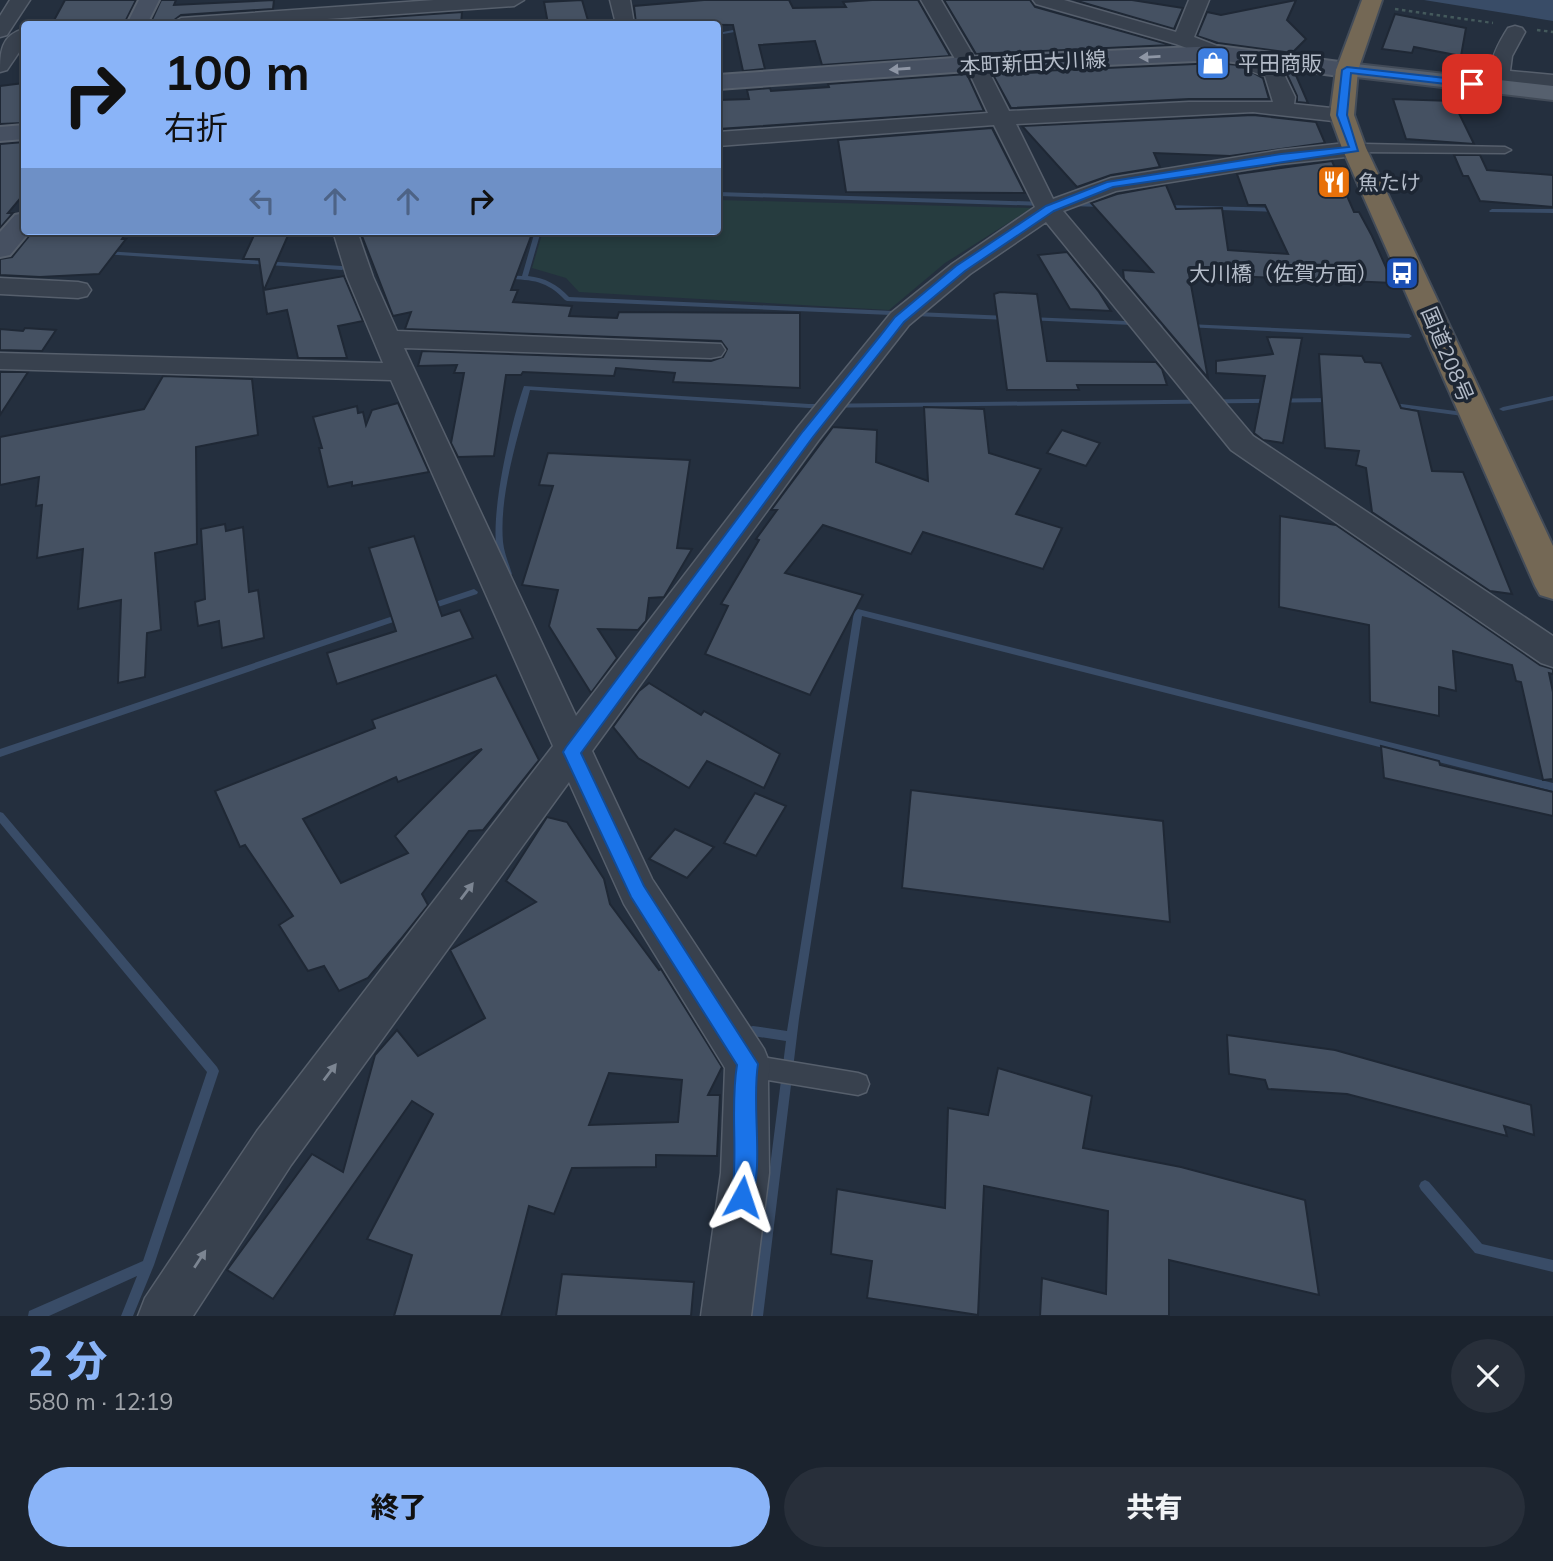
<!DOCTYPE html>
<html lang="ja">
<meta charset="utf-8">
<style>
:root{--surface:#1b232e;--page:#282f3a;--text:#f1f3f6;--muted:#a0a4aa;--line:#39404a;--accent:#8ab4f8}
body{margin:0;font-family:Mulish,"Noto Sans JP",sans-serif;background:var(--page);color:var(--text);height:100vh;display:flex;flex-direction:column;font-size:26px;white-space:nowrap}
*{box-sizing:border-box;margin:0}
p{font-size:23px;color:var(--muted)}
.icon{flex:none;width:38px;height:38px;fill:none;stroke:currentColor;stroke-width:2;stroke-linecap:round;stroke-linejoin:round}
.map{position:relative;height:1316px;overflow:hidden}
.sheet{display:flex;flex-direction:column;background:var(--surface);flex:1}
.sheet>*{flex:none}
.top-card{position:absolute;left:21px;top:21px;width:700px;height:214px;border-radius:7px;box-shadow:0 4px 10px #0003,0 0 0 2px var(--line);background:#8ab4f8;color:#111;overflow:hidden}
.pin{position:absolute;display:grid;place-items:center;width:60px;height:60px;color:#fff;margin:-30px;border-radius:14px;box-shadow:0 4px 10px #0006}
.me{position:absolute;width:77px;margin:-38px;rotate:5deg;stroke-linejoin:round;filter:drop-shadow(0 0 5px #0008)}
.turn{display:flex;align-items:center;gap:24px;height:147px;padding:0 28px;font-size:32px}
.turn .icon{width:91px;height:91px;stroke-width:2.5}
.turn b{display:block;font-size:49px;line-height:60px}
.lanes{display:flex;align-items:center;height:66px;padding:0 28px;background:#0003;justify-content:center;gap:35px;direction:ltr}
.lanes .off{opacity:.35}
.round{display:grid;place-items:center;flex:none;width:74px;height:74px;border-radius:37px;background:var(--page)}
.head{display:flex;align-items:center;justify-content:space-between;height:119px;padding:0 28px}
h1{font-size:42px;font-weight:800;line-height:52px;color:var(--accent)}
.primary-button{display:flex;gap:14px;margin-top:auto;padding:14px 28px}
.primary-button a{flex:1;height:80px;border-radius:42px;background:var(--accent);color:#111;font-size:28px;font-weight:800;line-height:80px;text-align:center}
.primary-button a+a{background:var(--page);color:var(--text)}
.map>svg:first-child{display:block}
.green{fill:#263c3f}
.water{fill:#394c67}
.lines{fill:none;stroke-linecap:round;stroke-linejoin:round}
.stream{fill:#394c67;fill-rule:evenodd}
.building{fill:#455162;stroke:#1f2835;stroke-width:2;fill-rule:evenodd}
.lane-casing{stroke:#565f6c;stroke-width:3}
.street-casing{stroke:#565f6c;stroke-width:3}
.secondary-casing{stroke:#565f6c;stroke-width:4}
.primary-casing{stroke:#414a57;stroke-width:4}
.highway-casing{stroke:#434c59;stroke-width:4}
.path{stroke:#44595c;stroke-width:2.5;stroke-dasharray:3.5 3.5;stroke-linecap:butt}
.lane{fill:#38414e;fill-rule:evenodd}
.street{fill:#38414e;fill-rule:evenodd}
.secondary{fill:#465061;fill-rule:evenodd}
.primary{fill:#56606e;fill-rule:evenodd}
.highway{fill:#746855;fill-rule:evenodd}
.oneway{fill:#8e96a5}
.oneway2{fill:#7c8592}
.route{fill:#1a73e8;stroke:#114b97;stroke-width:2}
.labels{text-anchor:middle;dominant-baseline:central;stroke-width:7;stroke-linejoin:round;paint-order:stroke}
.far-street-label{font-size:21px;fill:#b4bcc9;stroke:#1d2633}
.far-poi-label{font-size:21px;fill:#b4bcc9;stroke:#1d2633;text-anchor:start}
</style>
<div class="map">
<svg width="1553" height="1316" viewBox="0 0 1553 1316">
<rect width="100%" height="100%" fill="#242f3e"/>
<!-- green -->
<polygon class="green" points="718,200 1032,208 945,263 889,310 579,292 566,278 532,268 543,231 718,231"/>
<!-- water -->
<polygon class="water" points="1424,0 1553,0 1553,21"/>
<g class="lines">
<!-- stream -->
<g class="stream">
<polygon points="743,28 745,28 745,30 718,35 718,33"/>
<polygon points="718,192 1045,202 1048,204 1045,206 718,196"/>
<polygon points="24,193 24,197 0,199 0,195"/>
<polygon points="1069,203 1104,203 1107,205 1104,207 1067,206 1067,204"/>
<polygon points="1164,205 1279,208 1282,210 1279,212 1162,208 1161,207"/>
<polygon points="1492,209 1553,209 1553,213 1490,212 1489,211"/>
<path d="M535,231H541L528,276C545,278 557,284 569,297L1008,316L1011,318L1008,320L567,301L565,300C546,280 532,280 506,279L503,277L506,275L522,276Z"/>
<polygon points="105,251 342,266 345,268 342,270 103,254 102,253"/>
<polygon points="1029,317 1173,323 1176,325 1173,327 1027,320 1026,319"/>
<polygon points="1187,324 1409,334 1412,336 1409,338 1185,327 1185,325"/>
<path d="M524,386L809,404L1333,398L1337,400L1333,402L809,408L530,390C518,438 499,493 503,542C504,553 509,564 512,574L508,577C477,554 512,419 524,386Z"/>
<polygon points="1553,396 1553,400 1503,411 1499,409 1503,407"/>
<polygon points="1386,402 1463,412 1467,414 1463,416 1389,406 1386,406"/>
<polygon points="474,589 478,592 477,594 429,610 425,607 426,605"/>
<polygon points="858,609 1553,783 1553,791 862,616 799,1019 763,1316 751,1316 786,1041 753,1036 749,1035 747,1031 749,1027 753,1026 787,1031 854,612"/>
<polygon points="402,613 405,614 406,616 405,618 0,757 0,749"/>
<polygon points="0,812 3,813 217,1067 219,1071 154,1265 133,1316 121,1316 137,1276 49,1316 28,1316 29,1311 143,1261 207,1072 0,823"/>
<polygon points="1425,1180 1429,1182 1482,1244 1553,1260 1553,1272 1475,1253 1421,1190 1419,1186 1421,1182"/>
</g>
</g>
<!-- building -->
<g class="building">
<polygon points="65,0 136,0 124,24 52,24"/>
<polygon points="161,0 176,0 174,5 274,0 273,9 181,15 169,24 150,24"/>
<polygon points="582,0 589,24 548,24 544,2"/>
<polygon points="704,0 789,0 793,8 846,7 843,2 872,0 918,0 950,56 822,65 815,41 759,45 765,69 743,71 733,25 636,24 634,6"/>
<polygon points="944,0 1030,0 1035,7 1171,45 976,54"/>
<polygon points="1074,0 1132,0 1183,8 1174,29"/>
<polygon points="1296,0 1287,20 1306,39 1292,53 1218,43 1197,36 1207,12 1221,15"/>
<polygon points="462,12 461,24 331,24 331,21"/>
<polygon points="1395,14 1466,28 1461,56 1414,47 1412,53 1382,49"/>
<polygon points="1218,63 1239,65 1263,78 1269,99 1189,99 1011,108 992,73"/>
<polygon points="1286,72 1295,73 1308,103 1297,102 1297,96"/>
<polygon points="967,74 984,111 718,129 718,100 749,99 747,90 770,88 771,91 829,87 828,84"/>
<polygon points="24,83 24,123 0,124 0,86"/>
<polygon points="1393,99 1453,101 1474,144 1406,139"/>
<polygon points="1253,115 1316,122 1325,143 1230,156 1154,153 1160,167 1111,175 1077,187 1022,126"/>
<polygon points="992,128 1025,193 846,192 838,140"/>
<polygon points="24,142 24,194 8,213 13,213 0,228 0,144"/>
<polygon points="1454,155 1480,155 1487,170 1553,175 1553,207 1480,201 1468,176 1463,176"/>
<polygon points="1332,161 1354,212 1359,212 1372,236 1393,283 1189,274 1208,378 1124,279 1123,270 1153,272 1091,203 1117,194 1166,185 1176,209 1222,208 1228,250 1288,254 1265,205 1248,205 1237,174"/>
<polygon points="33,231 127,231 122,239 126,239 99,274 40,277 0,275 0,259 12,257"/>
<polygon points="256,231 290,231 264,290 344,276 363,321 338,326 347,358 298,358 287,310 267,314 259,259 243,259"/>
<polygon points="360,231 533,231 511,290 518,290 513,302 572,306 569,316 617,318 619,312 800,313 800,388 673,382 675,373 616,368 614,376 523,372 521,375 506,375 494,456 458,457 451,443 464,373 454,373 457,365 418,366 422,351 711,361 723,357 727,349 721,341 405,329 411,312 393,316"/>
<polygon points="1067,252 1099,292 1111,311 1070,309 1038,255"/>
<polygon points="1000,292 1037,294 1047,361 1156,362 1162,369 1167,385 1077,385 1079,390 1007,390 994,294"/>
<polygon points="25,328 56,330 42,351 0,350 0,329 23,331"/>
<polygon points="1267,337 1302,338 1283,443 1263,440 1254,433 1265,376 1216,373 1216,361 1273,354"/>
<polygon points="1319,354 1362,356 1365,362 1381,363 1401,408 1418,411 1432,471 1463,472 1512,594 1490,591 1372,512 1366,468 1356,465 1359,451 1325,448"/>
<polygon points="0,372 28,372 0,415"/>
<polygon points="163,376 252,379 258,435 196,447 197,544 155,553 161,630 147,633 145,677 118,683 121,600 78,609 83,549 37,558 42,505 36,506 39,477 0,485 0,437 144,409"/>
<polygon points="398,403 429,472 352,486 352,482 328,487 319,448 322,448 313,417 357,406 358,413 363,412 366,425 372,410"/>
<polygon points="924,407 984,409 989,453 1041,469 1016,514 1062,528 1043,569 923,532 911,554 823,525 785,573 863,595 810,695 705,654 728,606 721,604 759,540 756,539 777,510 771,510 833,427 877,430 876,462 928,481"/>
<polygon points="1062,430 1100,443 1086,466 1047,453"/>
<polygon points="548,453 690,460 677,548 692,549 664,597 649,598 646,621 638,630 598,629 617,658 591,693 549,626 558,590 522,585 553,486 539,485"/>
<polygon points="1280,516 1336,525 1540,665 1553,669 1553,674 1549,673 1553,692 1553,779 1543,780 1521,682 1516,681 1512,665 1453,651 1456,691 1439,687 1439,716 1370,702 1369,625 1279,607"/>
<polygon points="225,524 226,531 243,527 249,592 258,590 264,638 222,648 219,621 198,626 195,602 205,599 201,529"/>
<polygon points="414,536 442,616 460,610 473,638 337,684 327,653 396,631 369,548"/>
<path d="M496,675L539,760L483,830L469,831L422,894L428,905L400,940L368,978L339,991L324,966L308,971L279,925L293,916L245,845L240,847L215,791L375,728L372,720ZM482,749L395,836L408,853L341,883L303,819L396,777L398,782Z"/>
<polygon points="649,683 701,715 704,711 780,754 764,788 707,761 689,788 638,758 613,727 639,691"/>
<polygon points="1381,746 1439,761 1440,765 1553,792 1553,816 1384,778"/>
<polygon points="911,790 1163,821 1170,922 902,888"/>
<polygon points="755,793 786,806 756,856 724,843"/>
<path d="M547,817L567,822L604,879L610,904L659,970L661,969L722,1067L708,1095H720L717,1156L656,1155V1167L572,1168L554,1214L529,1206L501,1316H394L412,1255L367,1239L433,1114L412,1101L273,1299L227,1270L312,1154L343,1172L375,1055L397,1030L418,1056L485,1018L450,950L536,902L506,881ZM609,1073L682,1080L678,1122L589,1125Z"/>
<polygon points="675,829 714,847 687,878 649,859"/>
<polygon points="1227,1035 1335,1050 1531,1105 1534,1135 1504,1126 1507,1136 1347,1094 1268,1089 1265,1080 1229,1074"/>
<polygon points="998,1068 1092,1096 1083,1148 1181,1167 1305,1200 1319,1295 1169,1260 1169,1316 1040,1316 1042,1278 1106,1294 1108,1211 984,1186 978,1315 867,1298 872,1261 831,1254 837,1189 945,1208 948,1108 988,1115"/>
<polygon points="562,1274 694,1282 691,1316 556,1316"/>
</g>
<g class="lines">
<!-- lane casing -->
<g class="lane-casing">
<g id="lane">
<polygon points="1365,144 1505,147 1511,150 1505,153 1355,152 1349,149"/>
<polygon points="768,1058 858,1073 866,1076 869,1084 866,1092 858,1095 768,1080 760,1077 757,1069 760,1061"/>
</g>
</g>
<!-- street casing -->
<g class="street-casing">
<g id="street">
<polygon points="10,0 30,0 7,35 0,37 0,16"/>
<polygon points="434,0 524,0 514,6 255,24 171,24 181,18"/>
<polygon points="610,0 630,0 634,24 616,24"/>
<path d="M921,0H941L975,58L982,60L985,64L1009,111L1189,102H1273L1265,76C1254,72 1242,70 1238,58L1241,54H1255L1259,59L1281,68L1295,97L1294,104L1350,110L1353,115L1350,120L1342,122L1253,112L1016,124L1053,199L1111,178L1281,150L1355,142L1363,144L1366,149L1363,154L1355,156L1281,164L1116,191L1063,211L1253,436L1553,636V667L1541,663L1231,450L1046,222L970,274L909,325L818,441L592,751L652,879L764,1049L770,1064L768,1082L769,1173L751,1316H701L721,1173L725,1068L624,904L569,782L291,1165L193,1316H138L145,1298L257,1131L553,746L391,380L0,369V353L383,363L347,277L333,231H357L373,277L397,331L721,344L725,350L721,356L711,358L404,348L576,716L798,427L891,313L952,264L1035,207L994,125L718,146V132L988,113L968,70L961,68L958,64Z"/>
<polygon points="1033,0 1064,0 1176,32 1189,0 1209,0 1194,37 1225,49 1228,53 1225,57 1211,57 1176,44 1036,4"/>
<path d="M1515,26L1522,28L1525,32L1512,56L1510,71L1553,75V87L1497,81L1490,71C1492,55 1499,42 1508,28Z"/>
<path d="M24,29V45L7,70L0,72C0,52 1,35 24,29Z"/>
<polygon points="0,278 78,282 87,284 91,290 87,296 78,298 0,294"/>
</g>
</g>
<!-- secondary casing -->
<g class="secondary-casing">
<g id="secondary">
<polygon points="139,0 159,0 147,24 127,24"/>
<polygon points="1218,46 1347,63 1355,65 1358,70 1355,75 1347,77 1218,60 968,71 718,89 718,75 968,57"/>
<polygon points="24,125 24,139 0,141 0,127"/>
<polygon points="24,213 24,231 30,231 10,255 0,257 0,232 15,215"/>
</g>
</g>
<!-- primary casing -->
<g class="primary-casing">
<polygon id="primary" points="1347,63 1553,86 1553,100 1339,75 1336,70 1339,65"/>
</g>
<!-- highway casing -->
<g class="highway-casing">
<polygon id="highway" points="1362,0 1382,0 1358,70 1354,115 1366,148 1553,546 1553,599 1540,595 1535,586 1342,148 1330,115 1336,70"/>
</g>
<!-- path -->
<g class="path">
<polyline points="1395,9 1493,23"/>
<polyline points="1537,30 1553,32"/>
</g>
<!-- lane -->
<use href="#lane" class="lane"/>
<!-- street -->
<use href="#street" class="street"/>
<!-- secondary -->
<use href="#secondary" class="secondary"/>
<!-- primary -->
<use href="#primary" class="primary"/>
<!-- highway -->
<use href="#highway" class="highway"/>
</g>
<!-- one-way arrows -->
<defs><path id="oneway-solid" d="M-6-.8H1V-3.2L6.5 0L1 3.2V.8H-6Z" transform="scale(1.75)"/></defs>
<g class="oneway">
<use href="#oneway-solid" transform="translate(1150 57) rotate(177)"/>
<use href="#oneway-solid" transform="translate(900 69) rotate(176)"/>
</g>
<g class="oneway2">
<use href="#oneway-solid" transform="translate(467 891) rotate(-53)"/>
<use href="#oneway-solid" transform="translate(330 1072) rotate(-53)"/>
<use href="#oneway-solid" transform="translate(200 1259) rotate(-57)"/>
</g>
<!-- route -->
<path class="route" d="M1347,67L1472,81L1476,84L1472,87L1351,73L1347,115L1358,151L1113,187L1054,211L965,271L904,322L889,341L813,437L581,753L644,886L758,1064C751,1106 765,1167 750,1204L742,1208L734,1204C730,1193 734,1183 734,1172C736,1136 731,1101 737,1065L631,897L563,752L566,747L803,431L880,336L895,317L956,266L1046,206L1107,182L1281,154L1349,147L1337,115L1342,70Z"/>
<!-- icons -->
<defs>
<g id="shop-square" transform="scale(1.75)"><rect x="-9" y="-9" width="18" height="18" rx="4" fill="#3f7fe0" stroke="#1d2633"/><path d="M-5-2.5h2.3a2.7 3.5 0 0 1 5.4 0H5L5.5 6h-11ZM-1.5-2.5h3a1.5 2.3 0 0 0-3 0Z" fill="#fff"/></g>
<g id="restaurant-square" transform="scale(1.75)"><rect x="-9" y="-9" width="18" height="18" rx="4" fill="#e8710a" stroke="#1d2633"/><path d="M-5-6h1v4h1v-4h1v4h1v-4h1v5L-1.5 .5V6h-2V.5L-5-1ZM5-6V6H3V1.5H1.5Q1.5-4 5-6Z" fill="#fff"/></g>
<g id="bus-square" transform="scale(1.75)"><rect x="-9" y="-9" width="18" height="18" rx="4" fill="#1a4fb4" stroke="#1d2633"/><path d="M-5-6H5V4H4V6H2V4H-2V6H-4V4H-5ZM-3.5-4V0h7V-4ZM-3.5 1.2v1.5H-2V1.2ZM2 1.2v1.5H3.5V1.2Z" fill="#fff"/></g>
</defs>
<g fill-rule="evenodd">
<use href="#shop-square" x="1213" y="63"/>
<use href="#restaurant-square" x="1334" y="182"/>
<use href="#bus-square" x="1402" y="273"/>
</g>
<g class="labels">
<!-- far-street labels -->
<g class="far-street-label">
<text transform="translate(1033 62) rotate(-3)">本町新田大川線</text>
<text transform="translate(1448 354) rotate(67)">国道208号</text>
</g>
<!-- far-poi labels -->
<g class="far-poi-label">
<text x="1238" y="63">平田商販</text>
<text x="1358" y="182">魚たけ</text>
<text x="1378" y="273" text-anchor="end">大川橋（佐賀方面）</text>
</g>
</g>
</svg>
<div class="pin" style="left:1472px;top:84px;background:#d93025"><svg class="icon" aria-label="arrive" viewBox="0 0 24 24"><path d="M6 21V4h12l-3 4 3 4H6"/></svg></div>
<svg class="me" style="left:742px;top:1197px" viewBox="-20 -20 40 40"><path d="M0-17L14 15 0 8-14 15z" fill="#1a73e8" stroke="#fff" stroke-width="4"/></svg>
<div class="top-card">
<div class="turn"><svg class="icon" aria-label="right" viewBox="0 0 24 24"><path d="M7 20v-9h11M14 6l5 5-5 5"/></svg><div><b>100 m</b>右折</div></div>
<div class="lanes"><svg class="icon off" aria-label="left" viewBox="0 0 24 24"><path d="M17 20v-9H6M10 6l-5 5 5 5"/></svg><svg class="icon off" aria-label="ahead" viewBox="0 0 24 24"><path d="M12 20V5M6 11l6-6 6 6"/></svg><svg class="icon off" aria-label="ahead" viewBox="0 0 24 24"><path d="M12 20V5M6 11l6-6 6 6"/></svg><svg class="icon" aria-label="right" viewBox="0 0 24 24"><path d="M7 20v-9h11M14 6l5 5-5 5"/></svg></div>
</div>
</div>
<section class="sheet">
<div class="head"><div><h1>2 分</h1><p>580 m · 12:19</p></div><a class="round"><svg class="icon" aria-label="close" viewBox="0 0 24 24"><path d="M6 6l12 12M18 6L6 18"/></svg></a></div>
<div class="primary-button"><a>終了</a><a>共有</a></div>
</section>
